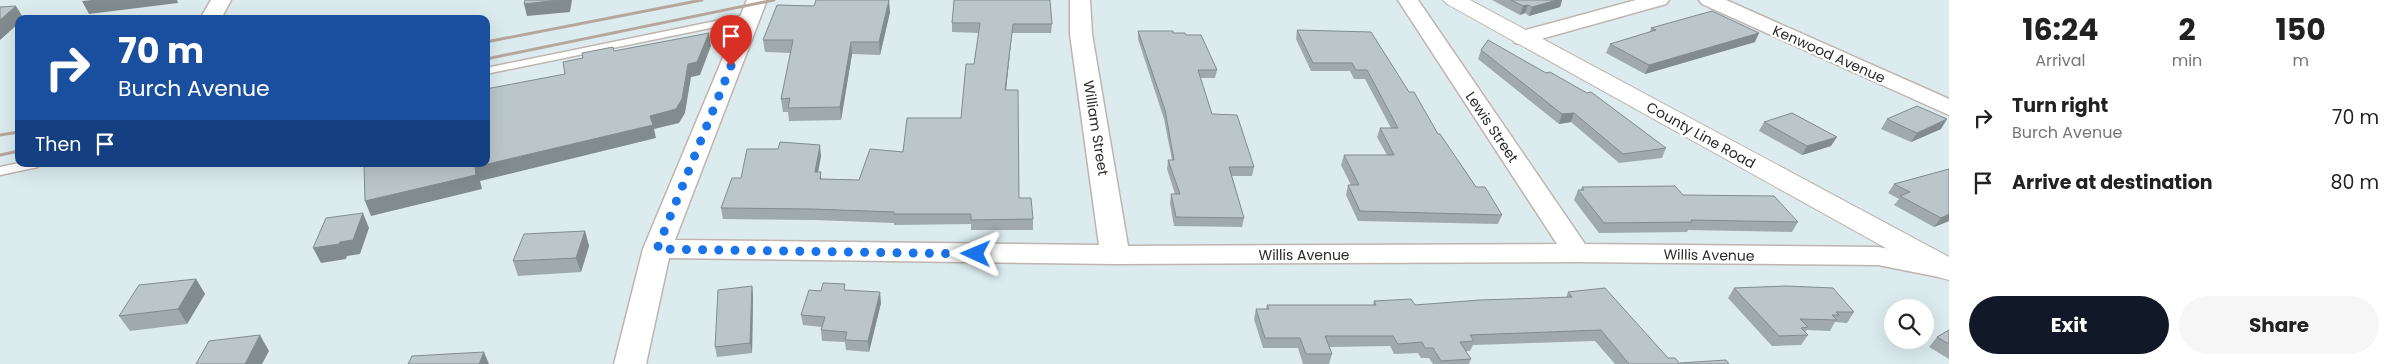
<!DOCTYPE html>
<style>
:root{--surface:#fff;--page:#f6f6f6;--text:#222;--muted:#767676;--accent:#111827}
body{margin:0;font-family:Poppins,sans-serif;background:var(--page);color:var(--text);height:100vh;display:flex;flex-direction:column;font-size:19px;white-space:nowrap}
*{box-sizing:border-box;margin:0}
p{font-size:16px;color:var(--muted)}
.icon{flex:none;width:28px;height:28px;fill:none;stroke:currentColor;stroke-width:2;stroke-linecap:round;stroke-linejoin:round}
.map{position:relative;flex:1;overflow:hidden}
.panel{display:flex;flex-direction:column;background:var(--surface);width:450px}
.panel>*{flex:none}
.top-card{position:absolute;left:15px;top:15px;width:475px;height:152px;border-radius:10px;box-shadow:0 5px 20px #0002;background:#1a4fa0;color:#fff;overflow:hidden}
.tools{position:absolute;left:1884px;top:299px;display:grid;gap:10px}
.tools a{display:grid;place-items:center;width:50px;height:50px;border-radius:50%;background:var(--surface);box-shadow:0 5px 20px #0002;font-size:25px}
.pin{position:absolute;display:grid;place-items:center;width:42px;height:42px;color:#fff;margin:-51px -21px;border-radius:50% 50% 50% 0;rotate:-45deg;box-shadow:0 0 5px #0007}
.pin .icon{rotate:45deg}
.me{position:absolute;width:55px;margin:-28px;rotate:271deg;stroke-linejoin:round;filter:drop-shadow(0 0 4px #0008)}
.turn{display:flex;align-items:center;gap:18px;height:105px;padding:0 20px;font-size:22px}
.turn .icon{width:65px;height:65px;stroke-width:2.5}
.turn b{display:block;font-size:35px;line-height:42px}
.then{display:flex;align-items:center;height:48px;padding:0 20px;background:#0003;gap:10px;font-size:19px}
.eta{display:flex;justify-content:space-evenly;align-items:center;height:85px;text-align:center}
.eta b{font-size:30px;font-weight:700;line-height:35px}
.cta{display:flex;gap:10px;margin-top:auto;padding:10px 20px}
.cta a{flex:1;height:58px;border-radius:30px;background:var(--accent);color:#fff;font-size:20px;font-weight:700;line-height:58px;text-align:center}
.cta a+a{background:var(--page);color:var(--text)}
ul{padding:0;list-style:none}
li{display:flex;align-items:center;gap:15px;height:65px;padding:0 20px}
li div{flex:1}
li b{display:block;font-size:19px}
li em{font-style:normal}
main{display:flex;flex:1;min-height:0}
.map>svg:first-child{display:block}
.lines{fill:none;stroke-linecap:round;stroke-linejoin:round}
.lane-casing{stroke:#bfb4af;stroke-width:3}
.street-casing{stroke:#bfb4af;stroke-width:3}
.secondary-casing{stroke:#bfb4af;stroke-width:2}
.lane{fill:#fff;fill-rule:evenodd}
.street{fill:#fff;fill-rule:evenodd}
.secondary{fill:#fff;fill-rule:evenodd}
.rail{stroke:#b6a79d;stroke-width:3}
.wall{fill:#a0aaad}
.shaded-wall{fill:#828b8d}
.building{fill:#bac6c9;stroke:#828b8d}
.route{stroke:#1a73e8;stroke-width:9;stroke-dasharray:0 16.2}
.labels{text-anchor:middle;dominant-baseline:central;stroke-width:4.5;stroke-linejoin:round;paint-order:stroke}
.street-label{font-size:14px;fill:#2a2a2a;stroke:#fff}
</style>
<main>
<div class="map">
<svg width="1949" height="364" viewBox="0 0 1949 364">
<rect width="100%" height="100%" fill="#dbebee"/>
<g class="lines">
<!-- lane casing -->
<g class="lane-casing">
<g id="lane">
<polygon points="750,14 754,15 754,19 486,74 486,68"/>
<polygon points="19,163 40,164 38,167 0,175 0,167"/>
</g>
</g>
<!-- street casing -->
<g class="street-casing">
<g id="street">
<polygon points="211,0 231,0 221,19 200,19"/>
<polygon points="747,0 767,0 675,240 1099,245 1070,34 1070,0 1090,0 1092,34 1128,246 1557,244 1398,0 1418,0 1585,244 1878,247 1949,259 1949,279 1878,265 1577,262 1115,264 669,258 646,364 614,364 643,249"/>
<polygon points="1636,0 1669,0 1666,4 1523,44 1515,43 1512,38 1515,33"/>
<polygon points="1699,0 1726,0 1949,99 1949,115 1702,4"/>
</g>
</g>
<!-- secondary casing -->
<g class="secondary-casing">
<polygon id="secondary" points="1443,0 1470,0 1949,257 1949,280 1938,277 1447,4"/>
</g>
<!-- lane -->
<use href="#lane" class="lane"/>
<!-- street -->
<use href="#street" class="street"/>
<!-- secondary -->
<use href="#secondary" class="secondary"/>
<!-- rail -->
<g class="rail">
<polyline points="486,42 702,0"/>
<polyline points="486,59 774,0"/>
<polyline points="0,135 19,132"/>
<polyline points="0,155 19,151"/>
</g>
</g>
<!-- wall -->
<g class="wall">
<polygon points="1492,0 1562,0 1560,7 1529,16 1525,13 1520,15"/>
<polygon points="890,12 880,55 852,54 841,120 789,121 788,112 783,112 781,99 791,53 765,52 763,40"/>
<polygon points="952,23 1052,24 1051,33 1012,33 1006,90 1019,198 1033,219 1033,230 971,230 971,224 894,225 894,223 814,220 723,219 721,208 741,178 821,156 818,172 822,179 859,180 961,118 974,64 979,33 952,32"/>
<polygon points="1651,28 1755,42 1645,74 1606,53 1610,44 1650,32"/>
<polygon points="1297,30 1409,92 1476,187 1502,215 1498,224 1358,221 1346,195 1348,185 1351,185 1341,165 1344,155 1387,155 1377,137 1380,128 1391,128 1365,79 1354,79 1350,71 1311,71 1296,39"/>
<polygon points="1138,31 1186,35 1217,70 1215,78 1200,78 1212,114 1254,167 1252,176 1232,176 1244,218 1242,227 1174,226 1170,203 1171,194 1175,194 1167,169 1168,160 1172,160 1164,119 1138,39"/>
<polygon points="1481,50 1666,148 1662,158 1619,163 1571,122 1559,124 1478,59"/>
<polygon points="1887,119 1941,129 1911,142 1881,129"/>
<polygon points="1764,122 1831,146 1802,155 1759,131"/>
<polygon points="1949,169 1949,221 1934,227 1894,205 1899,199 1888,193 1894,184"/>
<polygon points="1582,187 1683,195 1798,222 1792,232 1688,230 1687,232 1599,233 1574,200 1578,190 1581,190"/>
<polygon points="585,231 589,246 581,272 518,276 513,261"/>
<polygon points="196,279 205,294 187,324 130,331 119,316"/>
<polygon points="752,286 753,297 752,353 717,357 715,347"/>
<polygon points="1734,288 1854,312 1847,323 1835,322 1830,331 1807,330 1805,332 1808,335 1801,345 1772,346 1728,298"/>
<polygon points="846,290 881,303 869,352 846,350 845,342 822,341 821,330 822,327 803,325 801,315 821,291"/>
<polygon points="1568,292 1668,358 1680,364 1680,363 1729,364 1615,364 1595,341 1473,345 1470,351 1466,351 1471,359 1469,364 1433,364 1429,358 1421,358 1418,353 1394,354 1390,346 1329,347 1332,354 1329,364 1303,364 1298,348 1263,348 1254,319 1256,309 1266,309 1267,305 1373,305 1374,301 1415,305 1566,298"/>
<polygon points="1949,330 1949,359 1929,347 1937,337"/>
</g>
<!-- shaded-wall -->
<g class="shaded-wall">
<polygon points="92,0 177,0 178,3 89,14 82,1"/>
<polygon points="559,0 572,0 570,12 527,16 524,4"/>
<polygon points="889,0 890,12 880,55 879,42"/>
<polygon points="1557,0 1562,0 1560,7 1529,16 1532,7"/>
<polygon points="1528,5 1525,13 1520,15 1523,6"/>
<polygon points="16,6 24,19 19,19 19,23 0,40 0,20"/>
<polygon points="1013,24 1012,33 1005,100 1005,90"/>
<polygon points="709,33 711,46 700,75 691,77 685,113 679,123 654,129 656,138 480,181 482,189 371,216 365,201 475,167 650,116 688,64"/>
<polygon points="1759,33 1755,42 1645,74 1649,65"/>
<polygon points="851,42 852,54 841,120 840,107"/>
<polygon points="1574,113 1571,122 1559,124 1562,114"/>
<polygon points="1947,119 1941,129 1911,142 1917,133"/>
<polygon points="1837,137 1831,146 1802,155 1807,146"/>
<polygon points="820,145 821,156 816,183 815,172"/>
<polygon points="363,213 369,228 360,254 347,256 346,259 321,263 313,248"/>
<polygon points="1949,214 1949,221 1934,227 1941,218"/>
<polygon points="585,231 589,246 581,272 576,258"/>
<polygon points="196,279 205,294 187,324 178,309"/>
<polygon points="752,286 753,297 752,353 750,343"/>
<polygon points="880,292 881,303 869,352 868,341"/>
<polygon points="260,335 269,351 262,364 245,364"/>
<polygon points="484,352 489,364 479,364"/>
</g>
<!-- building -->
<g class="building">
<polygon points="525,0 559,0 524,4"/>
<polygon points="816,0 889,0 879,42 851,42 840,107 788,108 790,98 781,99 793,40 763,40 777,5 814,6"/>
<polygon points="954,0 1050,0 1052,24 1013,24 1005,90 1018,90 1019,198 1031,198 1033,219 971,220 971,214 894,214 894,212 812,209 721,208 732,178 741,178 747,149 778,149 780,142 820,145 815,172 821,172 820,179 859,180 870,149 903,152 907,118 961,118 966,64 974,64 980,23 952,23"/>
<polygon points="1511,0 1557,0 1532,7 1528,5 1523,6"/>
<polygon points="16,6 0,20 0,7"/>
<polygon points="1712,11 1759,33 1649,65 1610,44 1656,30 1651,28"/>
<polygon points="1297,30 1371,32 1409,92 1414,92 1438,134 1440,134 1476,187 1485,187 1502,215 1360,211 1348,185 1359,185 1344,155 1394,155 1380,128 1398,128 1367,70 1356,70 1352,63 1313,63"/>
<polygon points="1138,31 1173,31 1173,33 1185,33 1186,35 1201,35 1217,70 1198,70 1212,114 1237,115 1254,167 1229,167 1244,218 1176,217 1171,194 1180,194 1168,160 1174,160 1165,110"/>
<polygon points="709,33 697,62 688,64 682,99 676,109 650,116 653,125 475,167 476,175 365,201 364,164 486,164 486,89 565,74 563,62 583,58 582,53 613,47 614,51"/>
<polygon points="1488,40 1546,73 1550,72 1587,93 1591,92 1666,148 1623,154 1574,113 1562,114 1481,50"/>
<polygon points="1917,106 1947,119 1917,133 1887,119"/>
<polygon points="1792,113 1837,137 1807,146 1764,122"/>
<polygon points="1949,169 1949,214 1941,218 1900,196 1910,192 1894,184"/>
<polygon points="1675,186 1683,195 1774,196 1798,222 1691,220 1692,222 1604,223 1578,190 1584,190 1582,187"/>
<polygon points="363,213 353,240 340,242 339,244 313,248 326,218"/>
<polygon points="585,231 576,258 513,261 524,234"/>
<polygon points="196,279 178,309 119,316 139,285"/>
<polygon points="823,283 845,284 844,290 880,292 868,341 845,340 847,332 821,330 825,317 801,315 809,290 821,291"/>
<polygon points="752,286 750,343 715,347 718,290"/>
<polygon points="1786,286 1833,288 1854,312 1836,312 1839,315 1832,315 1837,320 1800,319 1808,327 1801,328 1808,335 1779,336 1734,288"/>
<polygon points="1605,288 1668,358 1675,358 1680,364 1629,364 1601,330 1470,335 1474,341 1460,342 1471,359 1441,361 1433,348 1425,348 1422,342 1398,344 1393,336 1325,336 1332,354 1306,354 1300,338 1265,338 1256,309 1269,309 1267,305 1376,305 1374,301 1411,299 1415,305 1480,300 1572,297 1568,292"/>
<polygon points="1949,330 1949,344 1937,337"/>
<polygon points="260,335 245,364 196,364 209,341"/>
<polygon points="484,352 479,364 408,364 412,356"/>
<polygon points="1726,360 1729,364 1681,364 1680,363"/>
</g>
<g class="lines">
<!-- route -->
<polyline class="route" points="731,66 657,249 976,254"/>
</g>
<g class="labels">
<!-- street labels -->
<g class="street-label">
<text transform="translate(1829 54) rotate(24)">Kenwood Avenue</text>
<text transform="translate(1492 127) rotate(56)">Lewis Street</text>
<text transform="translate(1096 128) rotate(81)">William Street</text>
<text transform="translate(1701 135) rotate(29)">County Line Road</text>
<text x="1304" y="255">Willis Avenue</text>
<text transform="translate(1709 255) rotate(1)">Willis Avenue</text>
</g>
</g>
</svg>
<div class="tools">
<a><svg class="icon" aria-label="search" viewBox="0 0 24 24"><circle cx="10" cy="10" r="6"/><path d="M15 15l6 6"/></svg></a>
</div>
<div class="pin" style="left:731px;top:66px;background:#d93025"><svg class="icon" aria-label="arrive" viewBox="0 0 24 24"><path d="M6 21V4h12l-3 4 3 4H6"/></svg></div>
<svg class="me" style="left:976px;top:254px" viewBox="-20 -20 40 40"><path d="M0-17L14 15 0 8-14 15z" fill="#1a73e8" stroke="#fff" stroke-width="4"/></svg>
<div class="top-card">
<div class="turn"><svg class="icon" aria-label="right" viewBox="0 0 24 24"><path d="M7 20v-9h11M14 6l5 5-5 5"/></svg><div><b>70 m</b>Burch Avenue</div></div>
<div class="then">Then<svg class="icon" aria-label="arrive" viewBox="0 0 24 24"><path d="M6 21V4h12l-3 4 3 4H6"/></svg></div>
</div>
</div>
<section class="panel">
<div class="eta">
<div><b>16:24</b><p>Arrival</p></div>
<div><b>2</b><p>min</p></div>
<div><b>150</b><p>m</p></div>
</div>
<ul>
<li><svg class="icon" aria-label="right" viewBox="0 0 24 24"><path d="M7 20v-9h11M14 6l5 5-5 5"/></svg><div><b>Turn right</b><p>Burch Avenue</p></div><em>70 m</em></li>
<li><svg class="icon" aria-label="arrive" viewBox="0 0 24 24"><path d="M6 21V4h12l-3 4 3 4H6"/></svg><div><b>Arrive at destination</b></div><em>80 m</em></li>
</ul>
<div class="cta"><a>Exit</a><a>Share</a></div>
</section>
</main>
